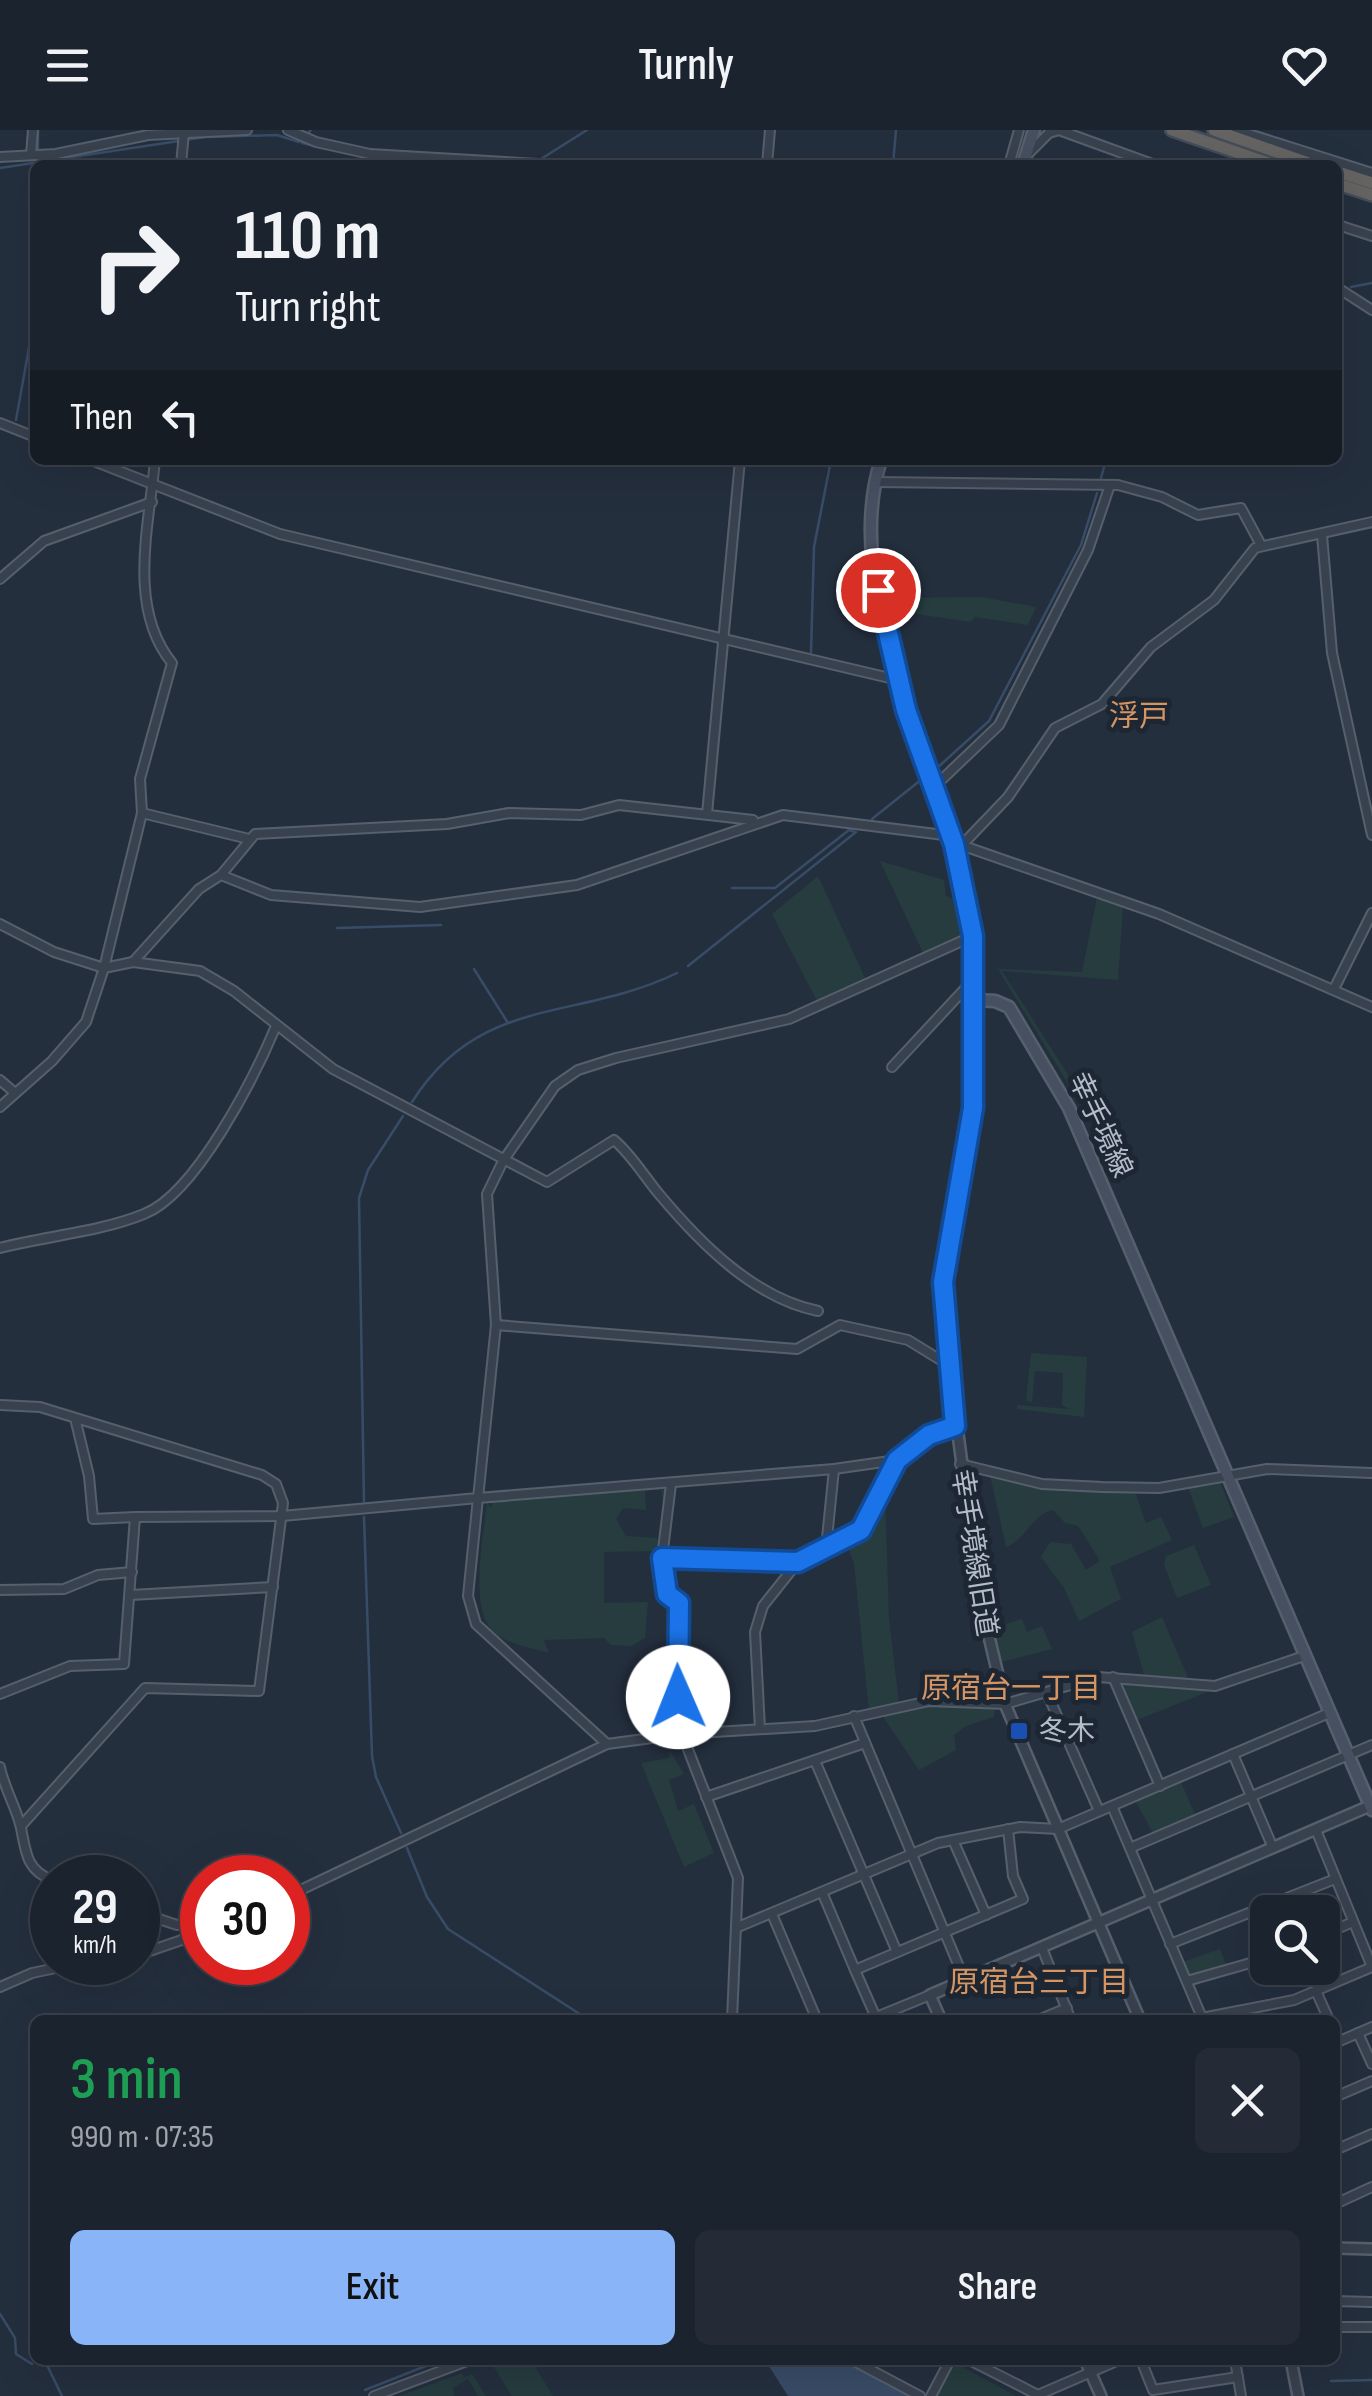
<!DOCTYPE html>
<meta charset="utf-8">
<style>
:root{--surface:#1b232e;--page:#242b36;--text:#f1f3f6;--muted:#a0a4aa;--line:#39404a;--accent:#8ab4f8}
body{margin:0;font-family:"Sofia Sans Condensed","Noto Sans JP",sans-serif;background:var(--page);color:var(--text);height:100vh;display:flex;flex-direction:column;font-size:38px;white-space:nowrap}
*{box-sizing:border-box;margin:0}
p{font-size:32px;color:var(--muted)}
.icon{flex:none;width:55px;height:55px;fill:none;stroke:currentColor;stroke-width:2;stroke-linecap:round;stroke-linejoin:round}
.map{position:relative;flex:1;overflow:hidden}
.panel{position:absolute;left:30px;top:1885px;width:1310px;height:350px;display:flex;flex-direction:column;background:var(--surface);border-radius:15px;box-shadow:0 10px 40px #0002,0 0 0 2px var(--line)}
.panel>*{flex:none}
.top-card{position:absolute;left:30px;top:30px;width:1312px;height:305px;border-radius:15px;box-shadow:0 10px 40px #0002,0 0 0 2px var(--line);background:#1b232e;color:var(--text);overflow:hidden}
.tools{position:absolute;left:1250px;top:1765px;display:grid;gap:20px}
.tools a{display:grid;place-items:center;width:90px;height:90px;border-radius:15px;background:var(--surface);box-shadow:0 10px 40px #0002,0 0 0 2px var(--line);font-size:50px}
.speed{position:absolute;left:30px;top:1725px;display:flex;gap:20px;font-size:50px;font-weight:700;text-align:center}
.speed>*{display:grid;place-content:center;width:130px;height:130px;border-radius:50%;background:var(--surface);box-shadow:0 10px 40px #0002,0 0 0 2px var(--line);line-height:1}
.speed small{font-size:25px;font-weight:400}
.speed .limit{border:15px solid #d22;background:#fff;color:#111}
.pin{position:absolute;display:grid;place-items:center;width:85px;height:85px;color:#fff;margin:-42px;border:5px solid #fff;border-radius:50%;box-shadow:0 2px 10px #0007}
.me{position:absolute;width:110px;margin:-55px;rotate:359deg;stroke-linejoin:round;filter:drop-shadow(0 0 8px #0008)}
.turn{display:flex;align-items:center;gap:35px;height:210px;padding:0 40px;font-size:45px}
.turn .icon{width:130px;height:130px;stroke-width:2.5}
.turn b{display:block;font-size:70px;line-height:85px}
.then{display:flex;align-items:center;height:95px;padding:0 40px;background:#0003;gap:20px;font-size:38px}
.round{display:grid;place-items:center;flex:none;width:105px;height:105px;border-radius:15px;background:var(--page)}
.summary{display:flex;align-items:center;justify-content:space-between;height:170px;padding:0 40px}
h1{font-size:60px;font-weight:600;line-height:75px;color:#1e9e55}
.cta{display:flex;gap:20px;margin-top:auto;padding:20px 40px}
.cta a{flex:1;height:115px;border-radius:15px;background:var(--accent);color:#111;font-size:40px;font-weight:600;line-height:115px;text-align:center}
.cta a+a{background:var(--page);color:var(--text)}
header{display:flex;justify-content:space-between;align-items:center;height:130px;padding:0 40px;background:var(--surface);font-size:45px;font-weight:600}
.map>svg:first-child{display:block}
.green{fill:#263c3f}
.water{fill:#394c67}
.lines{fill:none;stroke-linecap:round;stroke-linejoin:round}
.stream{stroke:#394c67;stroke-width:2.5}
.minor-casing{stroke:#565f6c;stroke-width:12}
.tertiary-casing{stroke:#565f6c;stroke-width:14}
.secondary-casing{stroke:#565f6c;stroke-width:15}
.trunk-casing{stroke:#434c59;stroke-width:16}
.minor{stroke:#38414e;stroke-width:8}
.tertiary{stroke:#38414e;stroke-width:9}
.secondary{stroke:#465061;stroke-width:10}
.trunk{stroke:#656462;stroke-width:11}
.route-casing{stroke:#114b97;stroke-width:25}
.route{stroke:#1a73e8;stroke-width:18}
.transit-dot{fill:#1a4fb4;stroke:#1d2633;stroke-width:4}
.labels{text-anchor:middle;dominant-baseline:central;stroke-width:10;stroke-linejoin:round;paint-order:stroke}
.street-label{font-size:28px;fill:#b4bcc9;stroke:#1d2633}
.poi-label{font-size:28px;fill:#b4bcc9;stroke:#1d2633;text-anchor:start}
.neighbourhood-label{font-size:30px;fill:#d59563;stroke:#1d2633}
</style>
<header><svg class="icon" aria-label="menu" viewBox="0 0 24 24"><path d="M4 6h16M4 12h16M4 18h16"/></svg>Turnly<svg class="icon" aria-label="heart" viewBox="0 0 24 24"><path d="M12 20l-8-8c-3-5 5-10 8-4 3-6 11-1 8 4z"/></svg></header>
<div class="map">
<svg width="1372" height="2266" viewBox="0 0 1372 2266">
<rect width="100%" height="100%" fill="#242f3e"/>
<!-- green -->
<g class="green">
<polygon points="981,467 1036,477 1028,495 975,487 971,492 888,480 885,468"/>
<polygon points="880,731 944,750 946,766 959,771 964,807 924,825"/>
<polygon points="818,746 865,848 880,845 818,873 772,784"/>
<polygon points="1097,767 1123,776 1118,850 1002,841 1067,943 1075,965 998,839 1082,842"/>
<polygon points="1031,1223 1087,1227 1084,1287 1017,1279 1017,1275 1069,1279 1062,1275 1063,1243 1035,1241 1032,1272 1026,1271"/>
<path d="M990,1345L1036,1357L1135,1362L1146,1393L1161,1387L1172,1410L1110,1437L1121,1469L1079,1491L1064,1458L1041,1427L1050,1412L1071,1414L1086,1440L1100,1431L1078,1396L1065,1393L1053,1380C1032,1384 1025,1411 1006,1417Z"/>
<polygon points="1219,1349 1234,1387 1203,1398 1187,1355"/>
<path d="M659,1357L666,1361L664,1379L661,1359L645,1361L646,1380L623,1378L616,1389L626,1406L657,1408L660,1421L604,1422V1473L648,1472L645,1508L631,1516L611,1515L604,1508L544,1510L549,1523C532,1518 511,1515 496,1504C467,1483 484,1405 487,1372L490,1377L493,1374L489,1369Z"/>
<path d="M885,1362L889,1488L899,1574L869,1581L854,1433L846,1413C867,1403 875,1381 885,1362Z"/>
<polygon points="1194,1415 1211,1455 1177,1468 1164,1435 1166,1426"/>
<polygon points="1162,1487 1189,1550 1188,1553 1145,1548 1132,1502"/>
<polygon points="1022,1489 1027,1502 1042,1496 1052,1519 998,1533 990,1499"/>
<polygon points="1122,1551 1210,1561 1137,1590"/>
<polygon points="929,1574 995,1578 994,1587 966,1596 954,1605 956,1620 919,1640 882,1585"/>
<polygon points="670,1621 684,1644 669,1650 678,1681 694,1674 714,1723 684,1737 641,1633 669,1628"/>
<polygon points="1180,1650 1196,1687 1154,1705 1135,1670"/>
<polygon points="1220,1819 1227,1837 1188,1845 1183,1832"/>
<polygon points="549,2230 536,2238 553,2266 512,2266 490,2231"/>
<polygon points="955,2233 1016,2266 935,2266"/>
<polygon points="462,2243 464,2247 472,2244 486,2266 478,2266 468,2249 453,2258 454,2266 399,2266"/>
</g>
<!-- water -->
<polygon class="water" points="765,2230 841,2230 909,2266 788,2266"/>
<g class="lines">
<!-- stream -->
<g class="stream">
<polyline points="38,0 38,22"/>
<polyline points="302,13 371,28 463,35"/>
<polyline points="541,29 587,0"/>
<polyline points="893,35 896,0"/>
<polyline points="0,38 205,7 277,5 299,12 311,0"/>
<polyline points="1351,157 1372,153"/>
<polyline points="16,290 35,184"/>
<polyline points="1101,348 1106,330"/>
<polyline points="811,522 814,417 831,330"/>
<polyline points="936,639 989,591 1081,415 1097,363"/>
<polyline points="872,689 922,649"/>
<polyline points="732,758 775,758 849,700 855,702"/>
<polyline points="337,798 441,795"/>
<polyline points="688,836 856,702"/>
<polyline points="474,839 508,893"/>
<path d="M412,972C480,864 576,892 677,843"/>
<polyline points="364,1372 359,1068 368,1040 403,986"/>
<polyline points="364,1387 372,1626 376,1647 401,1703"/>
<polyline points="407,1718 427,1767 448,1799 589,1890"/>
<polyline points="0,2184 15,2208 16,2224 32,2234"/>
<polyline points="46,2233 62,2266"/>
<polyline points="1331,2251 1372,2250"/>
<polyline points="365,2260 441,2230"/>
</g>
<!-- minor casing -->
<g class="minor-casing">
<g id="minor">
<polyline points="288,0 316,12 370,24 556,35"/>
<polyline points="1236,0 1372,43"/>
<polyline points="1029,23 1049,3 1059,0 1155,35"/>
<polyline points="31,25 33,0"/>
<polyline points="0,27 56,24 148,5 247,0"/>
<polyline points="181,35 184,2"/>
<polyline points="767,35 770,0"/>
<polyline points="1009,35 1019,0"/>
<polyline points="1338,95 1372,106"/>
<polyline points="1338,158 1372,180"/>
<polyline points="0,293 35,307"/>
<polyline points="91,330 280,404 898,550"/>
<polyline points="876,352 1118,355 1162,367 1198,385 1241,378 1261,415"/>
<polyline points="1322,405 1332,523 1372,705"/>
<polyline points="0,449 44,411 152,372"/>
<polyline points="934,657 999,595 1088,420 1110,355"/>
<polyline points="142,683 249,709"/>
<polyline points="707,684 740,330"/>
<polyline points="958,714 1159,784 1372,877"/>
<polyline points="962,715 1008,667 1055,598 1102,574 1151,517 1214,470 1255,418 1372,392"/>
<polyline points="221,745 255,704 447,694 509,683 581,685 619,675 753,690"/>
<path d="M0,794L54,822L104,838L133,832L200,841L234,861L333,939L547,1052L614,1010C631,1024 644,1046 659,1064C700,1113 754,1168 818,1181"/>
<polyline points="133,832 199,759 221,745 271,765 420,777 577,755 783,685 952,706"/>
<polyline points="1334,859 1372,783"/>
<polyline points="892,937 974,849"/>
<polyline points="0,950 14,962"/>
<path d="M0,977L52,931L86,892L104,838L142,683L140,649L172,533C127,478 149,396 155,330"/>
<path d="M0,1118C46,1106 100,1102 144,1084C196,1064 255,946 276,896"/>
<polyline points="496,1195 797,1219 840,1195 908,1210 947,1234"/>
<polyline points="0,1275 40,1277 262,1345 276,1354 283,1373 259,1561 145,1558 21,1696"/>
<polyline points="75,1288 89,1346 93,1389 135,1387"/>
<polyline points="960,1334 1042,1354 1102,1357 1159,1358 1267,1339 1372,1343"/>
<polyline points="671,1354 662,1428 798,1432"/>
<polyline points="826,1418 834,1339"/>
<polyline points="0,1460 64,1459 98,1445 132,1442"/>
<polyline points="131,1465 273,1457"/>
<polyline points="1113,1547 1160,1656"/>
<polyline points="1047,1563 1099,1681"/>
<polyline points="0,1564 70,1536 124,1534 135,1387 282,1386 478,1368 496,1195 487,1064 503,1031 555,956 578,940 616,928 789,889 973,806"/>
<polyline points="854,1586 965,1851"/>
<polyline points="760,1599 755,1502 763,1476 798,1432 861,1400 897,1330"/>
<polyline points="607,1614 476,1494 468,1466 478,1368 834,1339 897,1330 929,1305 955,1296"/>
<polyline points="1233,1624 1273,1718"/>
<polyline points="816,1633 897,1822"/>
<path d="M0,1637C4,1658 17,1679 21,1698C26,1722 26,1740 52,1750"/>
<polyline points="706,1667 865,1613"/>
<polyline points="1112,1676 1203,1890"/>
<polyline points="953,1710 986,1785"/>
<polyline points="1130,1718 1372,1615"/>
<polyline points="822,1762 855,1840"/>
<polyline points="288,1766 607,1614 682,1604 679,1473 667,1464 662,1428"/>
<polyline points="138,1782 177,1795 202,1793"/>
<polyline points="772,1784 817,1890"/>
<polyline points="738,1797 938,1713 1020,1697 1058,1699 1329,1583"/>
<polyline points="1322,1805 1353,1792"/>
<polyline points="1170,1814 1335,1749"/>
<polyline points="1042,1818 1071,1890"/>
<polyline points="138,1825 202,1803"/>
<polyline points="1187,1851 1268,1828"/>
<polyline points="0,1857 32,1843 85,1832"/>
<polyline points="1316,1861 1329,1890"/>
<polyline points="732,1890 738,1748 682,1604 815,1596 929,1571 1005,1574 1098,1547 1215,1556 1304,1526"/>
<polyline points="869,1890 930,1865"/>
<polyline points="877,1890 855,1840 1023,1769 1013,1746 1008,1699"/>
<polyline points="1038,1890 1067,1878"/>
<polyline points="1191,1890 1294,1870 1372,1837 1316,1700"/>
<polyline points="1358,1903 1372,1934"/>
<polyline points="1335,1913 1372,1897"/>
<polyline points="1335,1967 1372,1951"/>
<polyline points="1335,2020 1372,2004"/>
<polyline points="1335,2074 1372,2057"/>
<polyline points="1335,2171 1372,2172"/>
<polyline points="1335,2197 1372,2197"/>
<polyline points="852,2230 920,2266"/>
<polyline points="969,2230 1038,2265 1119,2230"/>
<polyline points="1141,2230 1153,2260 1238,2247"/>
<polyline points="1235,2230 1241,2266"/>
<polyline points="374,2266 470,2230"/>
<polyline points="931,2266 950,2230"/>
</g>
</g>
<!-- tertiary casing -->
<g class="tertiary-casing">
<g id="tertiary">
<polyline points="974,870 970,1005 944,1129 942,1184 980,1469 1005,1574 1140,1890"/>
<polyline points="941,1890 930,1865 1372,1675"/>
<polyline points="1335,2118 1372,2119"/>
<polyline points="1085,2230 1101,2266"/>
<polyline points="1291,2230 1298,2266"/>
</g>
</g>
<!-- secondary casing -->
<g class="secondary-casing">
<g id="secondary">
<polyline points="1023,35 1034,0"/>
<path d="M881,330C842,452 925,603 955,718C969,768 975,818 974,870L995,871L1009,877L1069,978L1372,1680"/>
</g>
</g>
<!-- trunk casing -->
<g class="trunk-casing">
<g id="trunk">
<polyline points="1172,0 1274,35"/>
<polyline points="1214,0 1314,35"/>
<polyline points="1338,42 1372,53"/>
<polyline points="1338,54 1372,65"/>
</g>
</g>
<!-- minor -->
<use href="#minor" class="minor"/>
<!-- tertiary -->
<use href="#tertiary" class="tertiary"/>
<!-- secondary -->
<use href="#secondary" class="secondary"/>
<!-- trunk -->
<use href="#trunk" class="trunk"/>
</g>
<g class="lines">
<!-- route casing -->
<g class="route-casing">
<polyline id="route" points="678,1567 679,1473 667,1464 662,1428 798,1432 861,1400 897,1330 929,1305 955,1296 943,1152 973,978 973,806 954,714 906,580 878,460"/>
</g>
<!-- route -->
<use href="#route" class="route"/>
</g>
<!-- markers -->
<rect class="transit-dot" x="1009" y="1591" width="20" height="20" rx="5"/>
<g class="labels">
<!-- street labels -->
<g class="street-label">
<text transform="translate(1100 995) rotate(65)">幸手境線</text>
<text transform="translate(974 1423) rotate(81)">幸手境線旧道</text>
</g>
<!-- poi labels -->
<g class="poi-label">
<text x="1039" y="1601">冬木</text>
</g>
<!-- neighbourhood labels -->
<g class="neighbourhood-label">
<text x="1139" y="587">浮戸</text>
<text x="1011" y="1559">原宿台一丁目</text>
<text x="1039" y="1853">原宿台三丁目</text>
</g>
</g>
</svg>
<div class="tools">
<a><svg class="icon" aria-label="search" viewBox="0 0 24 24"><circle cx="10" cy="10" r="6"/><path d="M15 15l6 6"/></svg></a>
</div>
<div class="speed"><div>29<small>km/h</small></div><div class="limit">30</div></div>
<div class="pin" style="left:878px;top:460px;background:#d93025"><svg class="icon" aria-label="arrive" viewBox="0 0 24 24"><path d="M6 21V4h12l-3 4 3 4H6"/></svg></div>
<svg class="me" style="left:678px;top:1567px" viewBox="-20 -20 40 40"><circle r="19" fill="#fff"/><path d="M0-13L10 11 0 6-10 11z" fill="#1a73e8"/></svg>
<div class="top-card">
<div class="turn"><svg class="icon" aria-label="right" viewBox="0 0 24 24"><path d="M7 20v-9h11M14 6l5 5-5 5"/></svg><div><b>110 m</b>Turn right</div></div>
<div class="then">Then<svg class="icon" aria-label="left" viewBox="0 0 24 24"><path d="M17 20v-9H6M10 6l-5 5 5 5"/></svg></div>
</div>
<section class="panel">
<div class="summary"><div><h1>3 min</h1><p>990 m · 07:35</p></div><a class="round"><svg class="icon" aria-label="close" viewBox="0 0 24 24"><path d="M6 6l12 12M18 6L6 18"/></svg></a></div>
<div class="cta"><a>Exit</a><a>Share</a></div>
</section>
</div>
